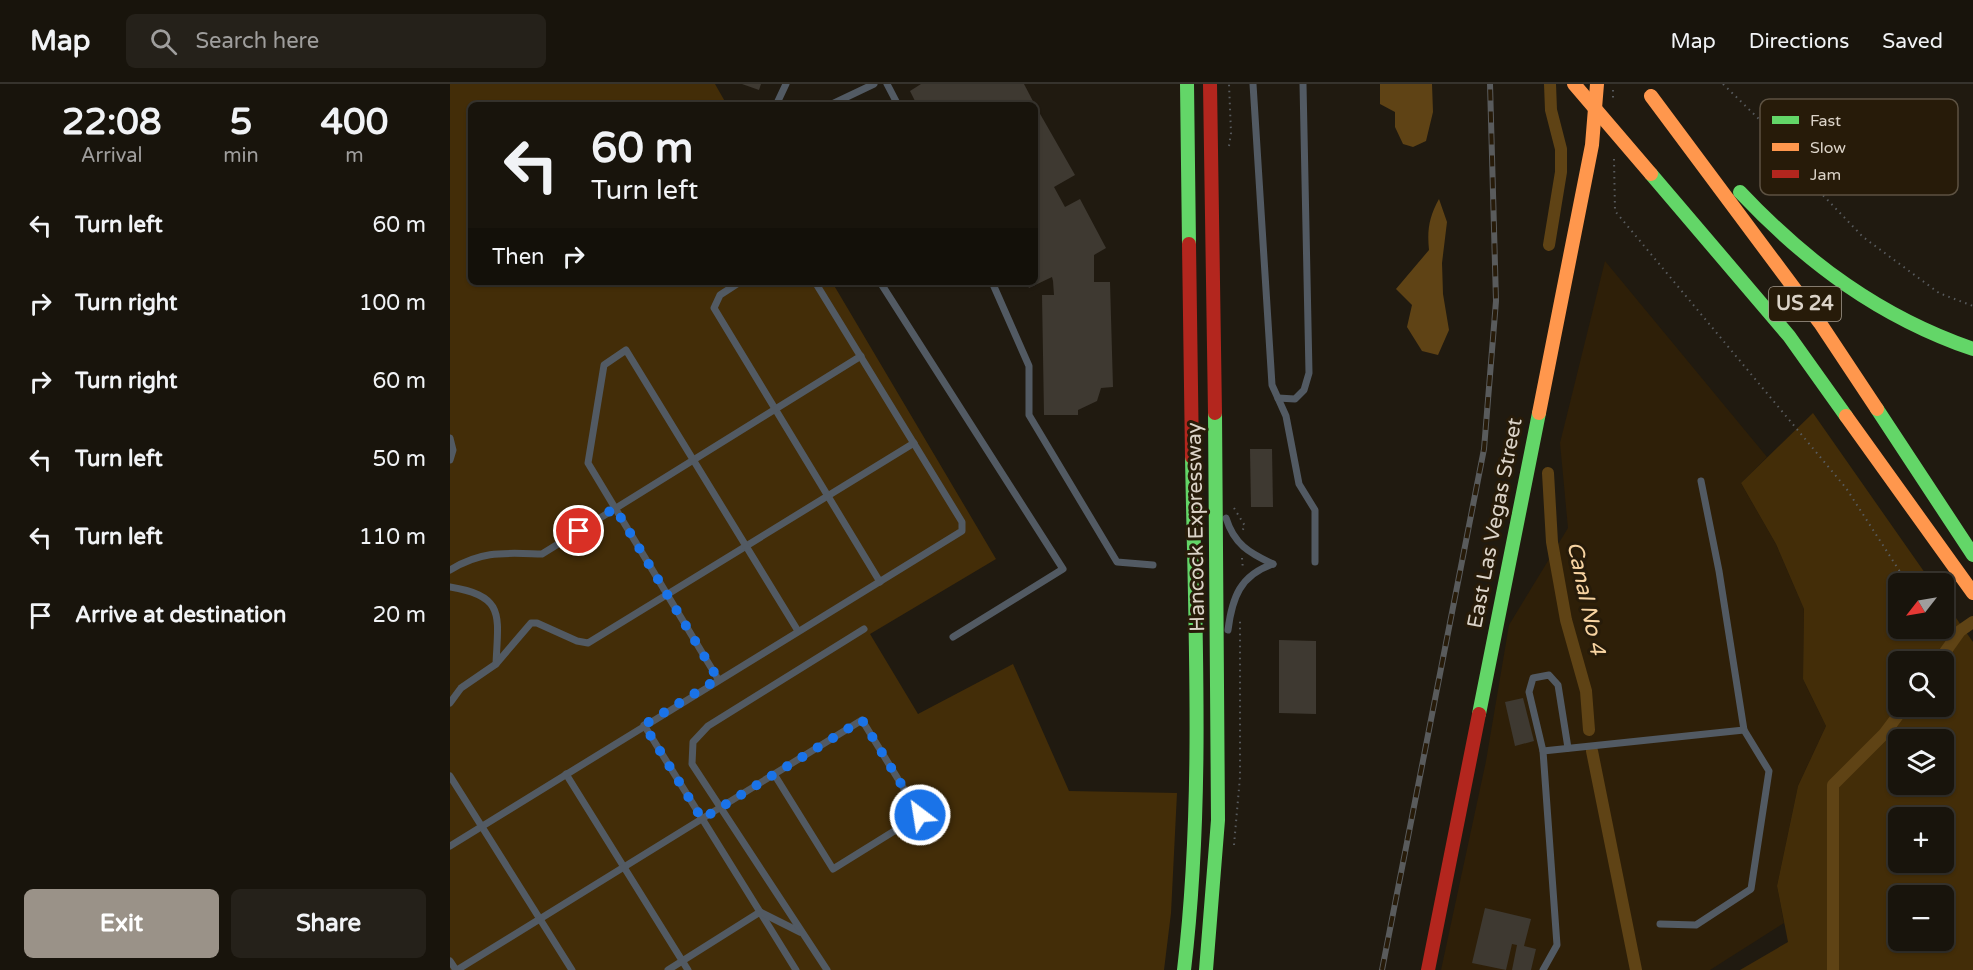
<!DOCTYPE html>
<meta charset="utf-8">
<style>
:root{--surface:#18140c;--page:#25211a;--text:#f1f3f6;--muted:#9f9e9d;--line:#36332d;--accent:#9a9288}
body{margin:0;font-family:"Varela Round",sans-serif;background:var(--page);color:var(--text);height:100vh;display:flex;flex-direction:column;font-size:22px;white-space:nowrap}
*{box-sizing:border-box;margin:0}
p{font-size:20px;color:var(--muted)}
.icon{flex:none;width:33px;height:33px;fill:none;stroke:currentColor;stroke-width:2;stroke-linecap:round;stroke-linejoin:round}
.map{position:relative;flex:1;overflow:hidden}
.side{display:flex;flex-direction:column;background:var(--surface);width:450px}
.side>*{flex:none}
.hud{position:absolute;left:18px;top:18px;width:570px;height:183px;border-radius:9px;box-shadow:0 2px 4px #0004,0 0 0 2px var(--line);background:#18140c;color:var(--text);overflow:hidden}
.needle{width:39px;rotate:239deg}
.controls{position:absolute;left:1438px;top:489px;display:grid;gap:12px}
.controls a{display:grid;place-items:center;width:66px;height:66px;border-radius:9px;background:var(--surface);box-shadow:0 2px 4px #0004,0 0 0 2px var(--line);font-size:30px}
.pin{position:absolute;display:grid;place-items:center;width:51px;height:51px;color:#fff;margin:-26px;border:3px solid #fff;border-radius:50%;box-shadow:0 2px 6px #0007}
.me{position:absolute;width:66px;margin:-33px;rotate:329deg;stroke-linejoin:round;filter:drop-shadow(0 0 4px #0008)}
.turn{display:flex;align-items:center;gap:21px;height:126px;padding:0 24px;font-size:27px}
.turn .icon{width:78px;height:78px;stroke-width:2.5}
.turn b{display:block;font-size:42px;line-height:51px}
.then{display:flex;align-items:center;height:57px;padding:0 24px;background:#0003;gap:12px;font-size:22px}
.eta{display:flex;justify-content:space-evenly;align-items:center;height:102px;text-align:center}
.eta b{font-size:36px;font-weight:800;line-height:42px}
.cta{display:flex;gap:12px;margin-top:auto;padding:12px 24px}
.cta a{flex:1;height:69px;border-radius:9px;background:var(--accent);color:#fff;font-size:24px;font-weight:800;line-height:69px;text-align:center}
.cta a+a{background:var(--page);color:var(--text)}
ul{padding:0;list-style:none}
li{display:flex;align-items:center;gap:18px;height:78px;padding:0 24px}
li div{flex:1}
li b{display:block;font-size:22px}
li em{font-style:normal}
header{display:flex;align-items:center;gap:36px;box-sizing:border-box;height:84px;padding:0 30px;background:var(--surface);border-bottom:2px solid var(--line)}
header strong{font-size:28px}
nav{display:flex;gap:33px;margin-inline-start:auto;font-size:21px}
.search{width:420px;height:54px;background:var(--page);display:flex;align-items:center;gap:15px;box-sizing:border-box;padding:0 21px;border-radius:9px;color:var(--muted);font-size:22px}
main{display:flex;flex:1;min-height:0}
.map>svg:first-child{display:block}
.built{fill:#2e1f08}
.green{fill:#432d08;fill-rule:evenodd}
.water{fill:#5f4315}
.lines{fill:none;stroke-linecap:round;stroke-linejoin:round}
.canal{stroke:#5f4315;stroke-width:12}
.building{fill:#3e3931}
.path{stroke:#585b5e;stroke-width:2;stroke-dasharray:1.5 4.5;stroke-linecap:butt}
.lane{stroke:#525a63;stroke-width:7}
.fast{stroke:#63d668;stroke-width:14}
.slow{stroke:#ff974d;stroke-width:14}
.jam{stroke:#b3261e;stroke-width:14}
.rail-casing{stroke:#595b5c;stroke-width:6}
.rail{stroke:#271b09;stroke-width:4;stroke-dasharray:11;stroke-linecap:butt}
.slow-bridge{stroke:#ff974d;stroke-width:14}
.route{stroke:#1a73e8;stroke-width:10;stroke-dasharray:0 18}
.labels{text-anchor:middle;dominant-baseline:central;stroke-width:6;stroke-linejoin:round;paint-order:stroke}
.shield{fill:#271b09;stroke:#a59c8f;stroke-width:1.5}
.shield-label{font-size:20px;font-weight:bold;fill:#dbd3c8}
.street-label{font-size:21px;fill:#dbd3c8;stroke:#271b09}
.water-label{font-size:22px;font-style:italic;fill:#f7d3a1;stroke:#271b09}
.key{fill:#271b09;stroke:#5d5242;stroke-width:1.5}
.key-label{font-size:16px;fill:#dbd3c8}
</style>
<header>
<strong>Map</strong>
<div class="search"><svg class="icon" aria-label="search" viewBox="0 0 24 24"><circle cx="10" cy="10" r="6"/><path d="M15 15l6 6"/></svg>Search here</div>
<nav><a>Map</a><a>Directions</a><a>Saved</a></nav>
</header>
<main>
<section class="side">
<div class="eta">
<div><b>22:08</b><p>Arrival</p></div>
<div><b>5</b><p>min</p></div>
<div><b>400</b><p>m</p></div>
</div>
<ul>
<li><svg class="icon" aria-label="left" viewBox="0 0 24 24"><path d="M17 20v-9H6M10 6l-5 5 5 5"/></svg><div><b>Turn left</b></div><em>60 m</em></li>
<li><svg class="icon" aria-label="right" viewBox="0 0 24 24"><path d="M7 20v-9h11M14 6l5 5-5 5"/></svg><div><b>Turn right</b></div><em>100 m</em></li>
<li><svg class="icon" aria-label="right" viewBox="0 0 24 24"><path d="M7 20v-9h11M14 6l5 5-5 5"/></svg><div><b>Turn right</b></div><em>60 m</em></li>
<li><svg class="icon" aria-label="left" viewBox="0 0 24 24"><path d="M17 20v-9H6M10 6l-5 5 5 5"/></svg><div><b>Turn left</b></div><em>50 m</em></li>
<li><svg class="icon" aria-label="left" viewBox="0 0 24 24"><path d="M17 20v-9H6M10 6l-5 5 5 5"/></svg><div><b>Turn left</b></div><em>110 m</em></li>
<li><svg class="icon" aria-label="arrive" viewBox="0 0 24 24"><path d="M6 21V4h12l-3 4 3 4H6"/></svg><div><b>Arrive at destination</b></div><em>20 m</em></li>
</ul>
<div class="cta"><a>Exit</a><a>Share</a></div>
</section>
<div class="map">
<svg width="1523" height="886" viewBox="0 0 1523 886">
<rect width="100%" height="100%" fill="#201a10"/>
<!-- built -->
<polygon class="built" points="1155,177 1317,373 1291,399 1326,460 1354,525 1353,595 1376,642 1348,702 1327,802 1334,839 1260,886 991,886 1036,677 1059,541 1118,444 1110,359"/>
<!-- green -->
<g class="green">
<polygon points="0,0 265,0 277,21 21,21 21,198 382,198 546,475 420,550 468,630 563,580 619,707 727,709 721,829 714,886 0,886"/>
<path d="M1363,329L1482,499L1449,500V544H1494V517L1523,558V886H1290L1338,858L1327,802L1348,702L1376,642L1353,595L1354,525L1326,460L1291,399ZM1449,578H1494V622H1449ZM1449,656H1494V700H1449ZM1449,734H1494V778H1449ZM1449,812H1494V856H1449Z"/>
</g>
<!-- water -->
<g class="water">
<polygon points="930,0 982,0 983,28 976,57 963,63 953,60 945,43 945,28 930,20"/>
<path d="M989,115L997,138L992,179L993,210L999,246L988,271L972,267L957,243L962,221L946,205L979,166C977,146 979,133 989,115Z"/>
</g>
<g class="lines">
<!-- canal -->
<g class="canal">
<polyline points="1099,161 1111,88 1111,65 1101,26 1100,0"/>
<polyline points="1098,389 1102,458 1116,536 1136,607 1139,646"/>
<polyline points="1488,578 1510,547 1523,538"/>
<polyline points="1142,667 1186,886"/>
<polyline points="1383,886 1383,701 1434,650 1455,622"/>
</g>
</g>
<!-- building -->
<g class="building">
<polygon points="292,0 311,0 309,6"/>
<polygon points="471,0 574,0 585,21 467,21 460,7"/>
<polygon points="585,21 625,91 604,103 615,123 630,115 656,164 644,171 644,198 660,198 663,303 651,304 647,317 628,326 628,331 594,331 592,211 604,211 603,197 602,193 579,204 576,198 585,198"/>
<polygon points="800,365 822,365 823,423 801,423"/>
<polygon points="829,556 866,557 866,630 829,629"/>
<polygon points="1073,614 1084,657 1065,662 1055,618"/>
<polygon points="1035,824 1081,835 1074,862 1086,865 1081,886 1062,886 1067,861 1062,860 1056,886 1022,879"/>
</g>
<g class="lines">
<!-- path -->
<g class="path">
<polyline points="1273,0 1313,39 1367,105 1413,153 1489,209 1523,222"/>
<polyline points="1163,6 1163,18"/>
<polyline points="779,62 781,49 779,0"/>
<polyline points="1164,75 1165,127 1396,404 1456,497"/>
<polyline points="784,424 795,442 792,447"/>
<polyline points="792,474 793,486"/>
<polyline points="784,761 790,693 790,536"/>
</g>
<!-- lane -->
<g class="lane">
<polyline points="437,0 448,21"/>
<polyline points="803,0 822,301 836,332 849,400 865,426 865,478"/>
<polyline points="331,21 328,17 336,0"/>
<polyline points="380,21 424,0"/>
<polyline points="290,198 270,211 264,224 430,498"/>
<polyline points="430,198 613,485 503,553"/>
<polyline points="542,198 579,282 579,331 667,478 703,481"/>
<polyline points="828,314 845,315 854,306 859,289 853,0"/>
<polyline points="0,354 3,366 0,376"/>
<path d="M776,434C784,460 799,469 823,480"/>
<path d="M0,486C32,466 55,469 92,470L411,272"/>
<path d="M0,503C56,512 48,532 46,580L11,604L0,619"/>
<path d="M778,546C782,514 790,491 823,480"/>
<polyline points="46,580 81,539 87,539 127,557 138,559 464,359"/>
<polyline points="268,595 138,379 154,281 176,266 348,547"/>
<polyline points="194,641 346,886"/>
<polyline points="1093,667 1079,608 1083,594 1099,591 1108,601 1118,664"/>
<polyline points="116,690 238,886"/>
<polyline points="0,692 122,886"/>
<polyline points="0,762 512,447 512,438 365,198"/>
<polyline points="1210,840 1246,841 1301,805 1319,687 1294,646"/>
<polyline points="0,877 6,886"/>
<polyline points="7,886 412,636 470,731 383,785 324,690"/>
<polyline points="218,886 310,828 350,848"/>
<polyline points="377,886 242,680 243,658 258,642 414,545"/>
<polyline points="1093,886 1107,861 1093,667 1294,646 1269,487 1251,397"/>
</g>
<!-- fast -->
<g class="fast">
<polyline points="737,0 739,160"/>
<polyline points="1201,90 1339,252 1396,332"/>
<path d="M1290,108C1357,179 1430,233 1523,265"/>
<polyline points="1427,325 1523,471"/>
<polyline points="1029,630 1089,329"/>
<path d="M734,886C754,717 745,543 742,373"/>
<polyline points="756,886 768,736 765,329"/>
</g>
<!-- slow -->
<g class="slow">
<polyline points="1201,12 1370,239 1427,325"/>
<polyline points="1089,329 1142,61 1147,0"/>
<polyline points="1396,332 1523,509"/>
</g>
<!-- jam -->
<g class="jam">
<polyline points="760,0 765,329"/>
<polyline points="739,160 742,373"/>
<polyline points="978,886 1029,630"/>
</g>
<!-- rail casing -->
<g class="rail-casing">
<polyline id="rail" points="932,886 1034,365 1046,217 1040,0"/>
</g>
<!-- rail -->
<use href="#rail" class="rail"/>
<!-- slow-bridge -->
<polyline class="slow-bridge" points="1124,0 1201,90"/>
</g>
<g class="lines">
<!-- route -->
<polyline class="route" points="129,447 165,424 268,595 194,641 252,735 412,636 470,731"/>
</g>
<g class="labels">
<!-- shield labels -->
<rect class="shield" x="1319" y="203" width="72" height="34" rx="4.5"/>
<g class="shield-label">
<text x="1355" y="220">US 24</text>
</g>
<!-- street labels -->
<g class="street-label">
<text transform="translate(1045 439) rotate(-79)">East Las Vegas Street</text>
<text transform="translate(746 443) rotate(-91)">Hancock Expressway</text>
</g>
<!-- water labels -->
<g class="water-label">
<text transform="translate(1136 514) rotate(78)">Canal No 4</text>
</g>
</g>
<!-- legend -->
<rect x="1310" y="15" width="198" height="96" rx="9" class="key"/>
<rect x="1322" y="32" width="27" height="8" fill="#63d668"/>
<rect x="1322" y="59" width="27" height="8" fill="#ff974d"/>
<rect x="1322" y="86" width="27" height="8" fill="#b3261e"/>
<g class="key-label">
<text x="1360" y="42">Fast</text>
<text x="1360" y="69">Slow</text>
<text x="1360" y="96">Jam</text>
</g>
</svg>
<div class="controls">
<a><svg class="needle" viewBox="-14 -14 28 28"><path d="M0-13l5 13h-10z" fill="#e53935"/><path d="M0 13l5-13h-10z" fill="#9f9e9d"/></svg></a>
<a><svg class="icon" aria-label="search" viewBox="0 0 24 24"><circle cx="10" cy="10" r="6"/><path d="M15 15l6 6"/></svg></a>
<a><svg class="icon" aria-label="layers" viewBox="0 0 24 24"><path d="M12 4l9 5-9 5-9-5zM3 14l9 5 9-5"/></svg></a>
<a>+</a>
<a>−</a>
</div>
<div class="pin" style="left:129px;top:447px;background:#d93025"><svg class="icon" aria-label="arrive" viewBox="0 0 24 24"><path d="M6 21V4h12l-3 4 3 4H6"/></svg></div>
<svg class="me" style="left:470px;top:731px" viewBox="-20 -20 40 40"><circle r="17" fill="#1a73e8" stroke="#fff" stroke-width="3"/><path d="M0-11L8 9 0 5-8 9z" fill="#fff"/></svg>
<div class="hud">
<div class="turn"><svg class="icon" aria-label="left" viewBox="0 0 24 24"><path d="M17 20v-9H6M10 6l-5 5 5 5"/></svg><div><b>60 m</b>Turn left</div></div>
<div class="then">Then<svg class="icon" aria-label="right" viewBox="0 0 24 24"><path d="M7 20v-9h11M14 6l5 5-5 5"/></svg></div>
</div>
</div>
</main>
